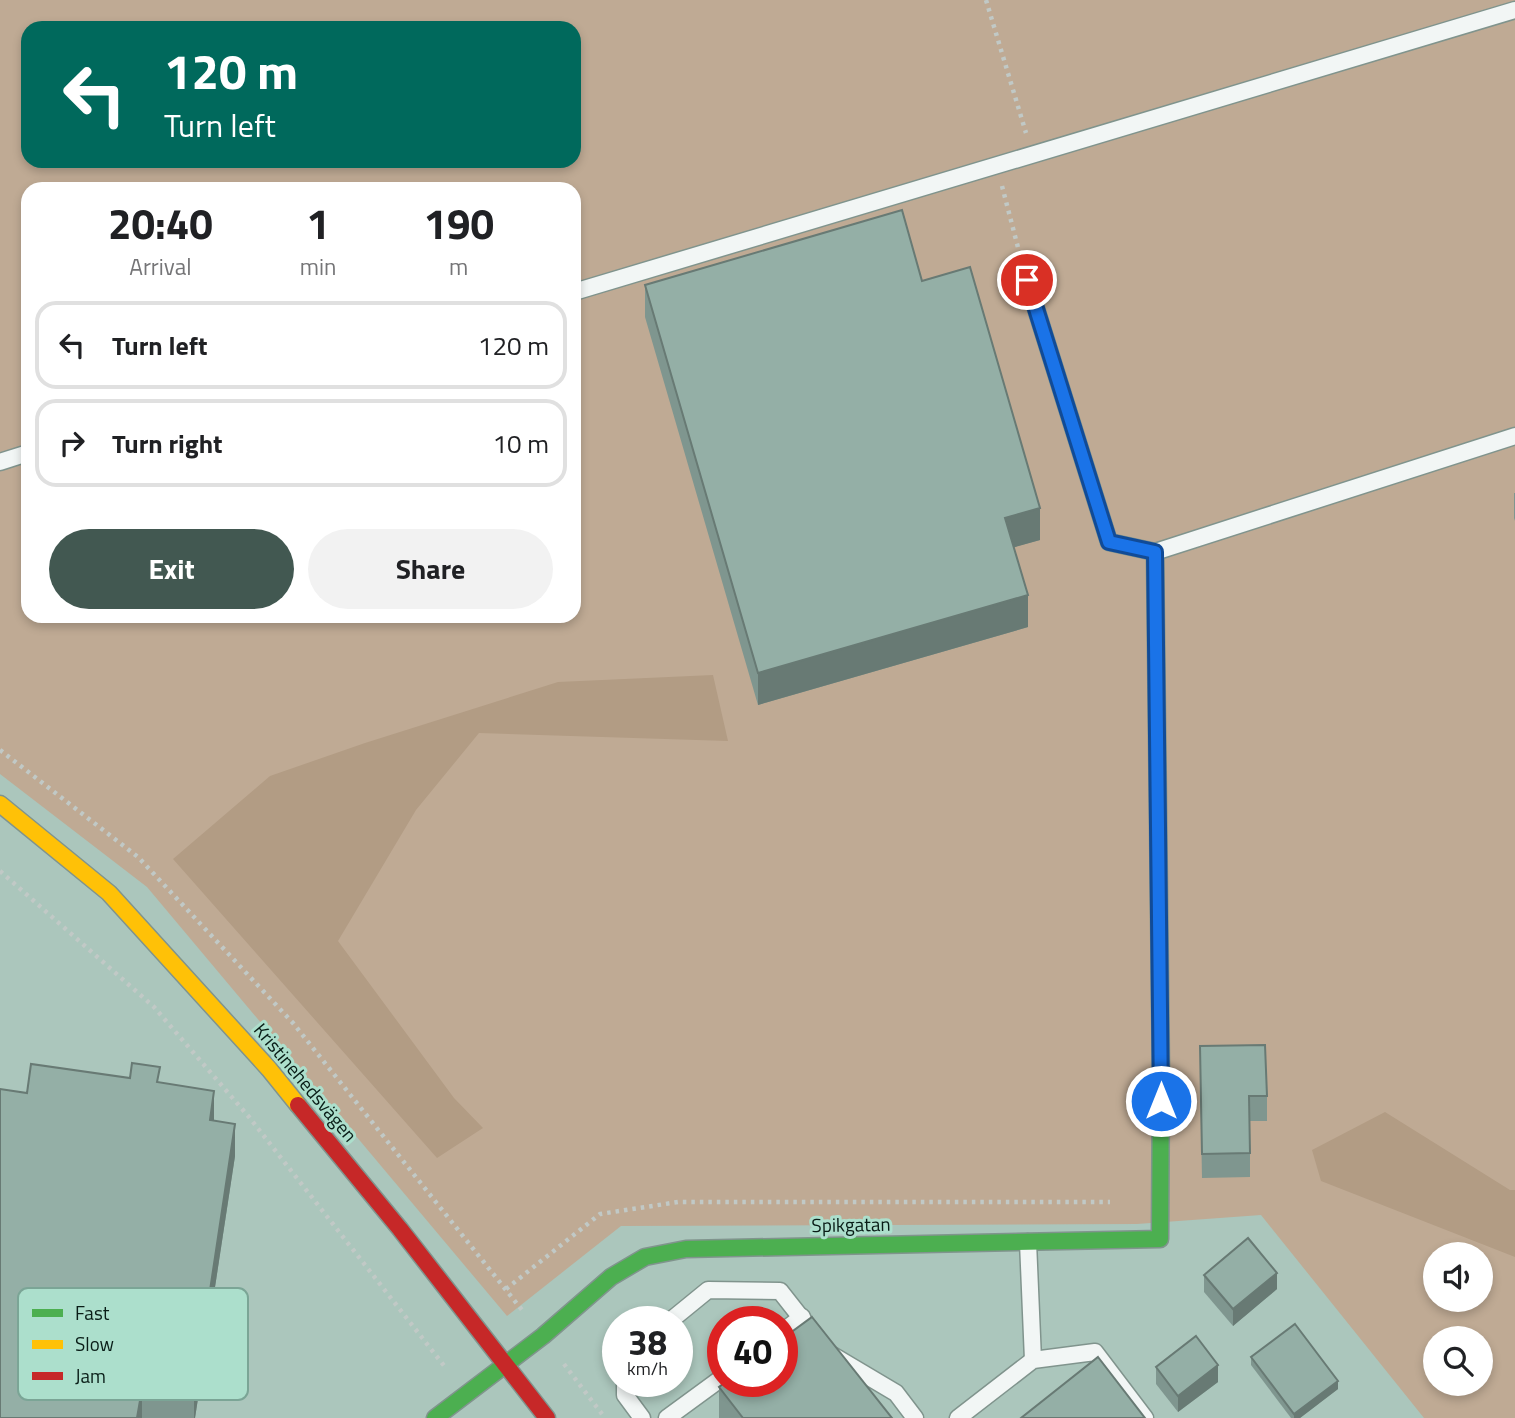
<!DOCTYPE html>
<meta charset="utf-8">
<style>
:root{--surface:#fff;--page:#f2f2f2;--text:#202124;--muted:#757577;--line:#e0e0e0;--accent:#425851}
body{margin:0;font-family:"Titillium Web",sans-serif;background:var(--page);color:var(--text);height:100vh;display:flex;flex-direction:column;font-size:26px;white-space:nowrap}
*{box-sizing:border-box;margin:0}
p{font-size:23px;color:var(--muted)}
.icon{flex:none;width:38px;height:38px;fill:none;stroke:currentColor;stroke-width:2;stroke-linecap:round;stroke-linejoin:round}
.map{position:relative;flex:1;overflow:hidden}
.details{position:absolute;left:21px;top:182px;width:560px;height:441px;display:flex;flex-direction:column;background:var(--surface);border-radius:21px;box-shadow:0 4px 10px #0003}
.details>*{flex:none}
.banner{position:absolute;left:21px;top:21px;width:560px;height:147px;border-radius:21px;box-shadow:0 4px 10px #0003;background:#00695c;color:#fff;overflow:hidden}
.buttons{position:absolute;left:1423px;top:1242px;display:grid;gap:14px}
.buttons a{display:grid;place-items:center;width:70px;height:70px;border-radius:50%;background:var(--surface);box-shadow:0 4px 10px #0003;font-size:35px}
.speed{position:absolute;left:602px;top:1306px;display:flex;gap:14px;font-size:35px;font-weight:700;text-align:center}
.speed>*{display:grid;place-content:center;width:91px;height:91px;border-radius:50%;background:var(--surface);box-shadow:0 4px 10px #0003;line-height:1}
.speed small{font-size:18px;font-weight:400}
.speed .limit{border:10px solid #d22;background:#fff;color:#111}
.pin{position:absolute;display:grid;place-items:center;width:60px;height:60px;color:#fff;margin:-30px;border:4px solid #fff;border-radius:50%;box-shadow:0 2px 7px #0007}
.me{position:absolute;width:77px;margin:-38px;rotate:0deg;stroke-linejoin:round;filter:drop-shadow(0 0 5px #0008)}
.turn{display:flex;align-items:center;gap:24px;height:147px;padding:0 28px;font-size:32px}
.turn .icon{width:91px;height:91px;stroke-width:2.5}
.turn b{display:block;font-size:49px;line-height:60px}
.eta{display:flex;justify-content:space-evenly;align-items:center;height:119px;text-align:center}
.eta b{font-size:42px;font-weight:700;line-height:49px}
.primary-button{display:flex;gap:14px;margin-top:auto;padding:14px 28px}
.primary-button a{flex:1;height:80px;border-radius:42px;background:var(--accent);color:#fff;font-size:28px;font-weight:700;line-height:80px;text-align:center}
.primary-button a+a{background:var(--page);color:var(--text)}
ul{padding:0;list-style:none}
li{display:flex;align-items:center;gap:21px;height:88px;margin:0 14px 10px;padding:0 14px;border:4px solid var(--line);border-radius:21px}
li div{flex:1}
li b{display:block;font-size:26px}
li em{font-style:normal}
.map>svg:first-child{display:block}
.green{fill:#bfaa94;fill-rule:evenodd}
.forest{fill:#b29c84}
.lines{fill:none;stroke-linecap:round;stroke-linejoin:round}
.lane-casing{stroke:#80948d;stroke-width:19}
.fast-casing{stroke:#80948d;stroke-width:19}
.slow-casing{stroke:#80948d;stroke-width:19}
.jam-casing{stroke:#80948d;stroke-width:19}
.path{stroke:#c1c9c6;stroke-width:4.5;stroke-dasharray:3.5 5;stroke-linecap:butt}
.lane{stroke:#f2f6f5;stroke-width:16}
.fast{stroke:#4caf50;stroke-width:16}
.slow{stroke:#ffc107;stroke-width:16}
.jam{stroke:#c62828;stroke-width:16}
.wall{fill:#7f968f}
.shaded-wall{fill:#687a74}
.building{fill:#94afa6;stroke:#687a74;stroke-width:2}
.route-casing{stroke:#114b97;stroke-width:18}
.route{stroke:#1a73e8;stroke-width:12}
.labels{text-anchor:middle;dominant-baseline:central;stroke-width:6;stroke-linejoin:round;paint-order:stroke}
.street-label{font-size:19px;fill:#091d17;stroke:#acdfcc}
.key{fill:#acdfcc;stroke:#7ba596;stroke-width:2}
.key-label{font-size:19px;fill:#091d17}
</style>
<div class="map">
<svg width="1515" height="1418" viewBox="0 0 1515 1418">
<rect width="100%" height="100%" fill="#abc6bc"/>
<!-- green -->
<path class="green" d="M0,0H1515V1418H1424L1261,1215L1137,1224L621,1226L507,1316L147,887L0,774ZM28,28H574V161H28ZM28,189H574V616H28ZM1435,1255H1480V1300H1435ZM1435,1339H1480V1384H1435Z"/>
<!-- forest -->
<g class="forest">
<polygon points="713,675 728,741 479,733 416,810 338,941 454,1098 483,1128 437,1158 173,859 270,776 365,743 558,682"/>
<polygon points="1385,1112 1510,1190 1515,1190 1515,1257 1321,1181 1312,1150"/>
</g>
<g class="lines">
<!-- lane casing -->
<g class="lane-casing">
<g id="lane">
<polyline points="1027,280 1109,542 1155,552"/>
<polyline points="574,292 1515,10"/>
<polyline points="0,462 28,453"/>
<polyline points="1161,1076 1155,552 1515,436"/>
<polyline points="1028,1242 1033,1360"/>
<polyline points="670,1321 708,1290 780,1291 817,1338"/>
<polyline points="782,1332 802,1317"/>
<polyline points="832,1355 896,1393 915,1418"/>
<polyline points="625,1381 625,1395 642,1418"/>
<polyline points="667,1418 723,1377"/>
<polyline points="958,1418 1033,1360 1095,1352 1145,1418"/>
</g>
</g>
<!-- fast casing -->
<g class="fast-casing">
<polyline id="fast" points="435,1418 543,1336 611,1277 645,1257 686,1249 1160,1239 1161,1076"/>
</g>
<!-- slow casing -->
<g class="slow-casing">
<polyline id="slow" points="0,804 109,893 269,1069 298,1105"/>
</g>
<!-- jam casing -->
<g class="jam-casing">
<polyline id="jam" points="298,1105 400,1229 547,1418"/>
</g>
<!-- path -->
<g class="path">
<polyline points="986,0 1026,133"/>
<polyline points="1002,186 1021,259"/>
<polyline points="0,750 138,857 293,1023 522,1310"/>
<polyline points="0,871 154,1007 249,1117 445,1367"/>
<polyline points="506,1289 600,1214 678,1202 1110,1202"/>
<polyline points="564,1364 605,1418"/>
</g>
<!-- lane -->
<use href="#lane" class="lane"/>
<!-- fast -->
<use href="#fast" class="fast"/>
<!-- slow -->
<use href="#slow" class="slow"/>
<!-- jam -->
<use href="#jam" class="jam"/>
</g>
<!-- wall -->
<g class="wall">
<polygon points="922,281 1040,540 1014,547 1028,627 758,705 645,317 645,285"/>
<polygon points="1514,493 1515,493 1515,521 1514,518"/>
<polygon points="1200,1071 1267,1096 1267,1121 1250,1121 1250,1177 1202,1178"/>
<polygon points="160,1083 214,1121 235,1156 195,1418 0,1418"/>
<polygon points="1204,1275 1277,1289 1233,1326 1204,1292"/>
<polygon points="1251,1357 1338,1389 1300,1418 1291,1418 1251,1365"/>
<polygon points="1156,1367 1218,1382 1178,1412 1156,1384"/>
<polygon points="719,1387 892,1418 719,1418"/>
</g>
<!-- shaded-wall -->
<g class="shaded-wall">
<polygon points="1040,508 1040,540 1005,550 1005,518"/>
<polygon points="1028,595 1028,627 758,705 758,673"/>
<polygon points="214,1091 214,1123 210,1120"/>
<polygon points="235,1124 235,1156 195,1418 194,1418 194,1397"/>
<polygon points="1277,1273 1277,1289 1233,1326 1233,1309"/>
<polygon points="1218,1365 1218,1382 1178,1412 1178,1396"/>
<polygon points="1338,1381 1338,1389 1300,1418 1294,1418 1294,1414"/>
<polygon points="142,1389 142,1418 137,1418"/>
</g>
<!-- building -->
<g class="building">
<polygon points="902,210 922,281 970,267 1040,508 1005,518 1028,595 758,673 645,285"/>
<polygon points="1265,1045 1267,1096 1249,1096 1250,1153 1202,1154 1200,1046"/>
<polygon points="132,1063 160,1067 157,1082 214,1091 210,1120 235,1124 194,1397 142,1389 137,1418 0,1418 0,1089 27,1093 31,1064 130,1078"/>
<polygon points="1248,1238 1277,1273 1233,1309 1204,1275"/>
<polygon points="812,1317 892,1418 743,1418 719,1387 727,1381 782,1381 782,1339"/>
<polygon points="1295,1324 1338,1381 1294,1414 1251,1357"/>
<polygon points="1196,1336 1218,1365 1178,1396 1156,1367"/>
<polygon points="1098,1357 1145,1418 1021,1418"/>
</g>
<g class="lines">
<!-- route casing -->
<g class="route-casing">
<polyline id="route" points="1027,280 1109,542 1155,552 1161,1101"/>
</g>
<!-- route -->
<use href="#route" class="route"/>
</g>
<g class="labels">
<!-- street labels -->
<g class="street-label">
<text transform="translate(306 1082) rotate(50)">Kristinehedsvägen</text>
<text transform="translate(851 1224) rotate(-1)">Spikgatan</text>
</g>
</g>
<!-- legend -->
<rect x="18" y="1288" width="230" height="112" rx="10" class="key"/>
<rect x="32" y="1309" width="31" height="8" fill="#4caf50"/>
<rect x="32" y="1340" width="31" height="9" fill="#ffc107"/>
<rect x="32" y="1372" width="31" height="8" fill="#c62828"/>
<g class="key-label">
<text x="75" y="1320">Fast</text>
<text x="75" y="1351">Slow</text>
<text x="75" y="1383">Jam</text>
</g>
</svg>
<div class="buttons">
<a><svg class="icon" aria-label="sound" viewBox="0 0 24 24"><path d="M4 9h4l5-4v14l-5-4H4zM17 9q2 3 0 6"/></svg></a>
<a><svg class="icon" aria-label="search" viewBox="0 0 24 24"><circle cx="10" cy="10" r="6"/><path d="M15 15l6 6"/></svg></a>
</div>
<div class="speed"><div>38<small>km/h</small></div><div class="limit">40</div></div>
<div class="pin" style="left:1027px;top:280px;background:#d93025"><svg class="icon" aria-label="arrive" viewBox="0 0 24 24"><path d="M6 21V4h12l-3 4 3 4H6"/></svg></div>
<svg class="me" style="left:1161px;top:1101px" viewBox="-20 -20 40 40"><circle r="17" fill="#1a73e8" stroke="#fff" stroke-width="3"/><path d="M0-11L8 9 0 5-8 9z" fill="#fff"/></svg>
<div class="banner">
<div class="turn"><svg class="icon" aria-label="left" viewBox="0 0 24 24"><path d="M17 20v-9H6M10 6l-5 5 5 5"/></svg><div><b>120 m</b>Turn left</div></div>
</div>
<section class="details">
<div class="eta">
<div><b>20:40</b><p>Arrival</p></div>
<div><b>1</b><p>min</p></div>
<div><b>190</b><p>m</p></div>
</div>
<ul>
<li><svg class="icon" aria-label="left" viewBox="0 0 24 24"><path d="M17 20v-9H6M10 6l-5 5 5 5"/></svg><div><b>Turn left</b></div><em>120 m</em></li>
<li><svg class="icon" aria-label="right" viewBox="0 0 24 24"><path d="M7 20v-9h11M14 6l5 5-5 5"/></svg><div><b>Turn right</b></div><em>10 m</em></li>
</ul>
<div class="primary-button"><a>Exit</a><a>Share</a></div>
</section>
</div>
